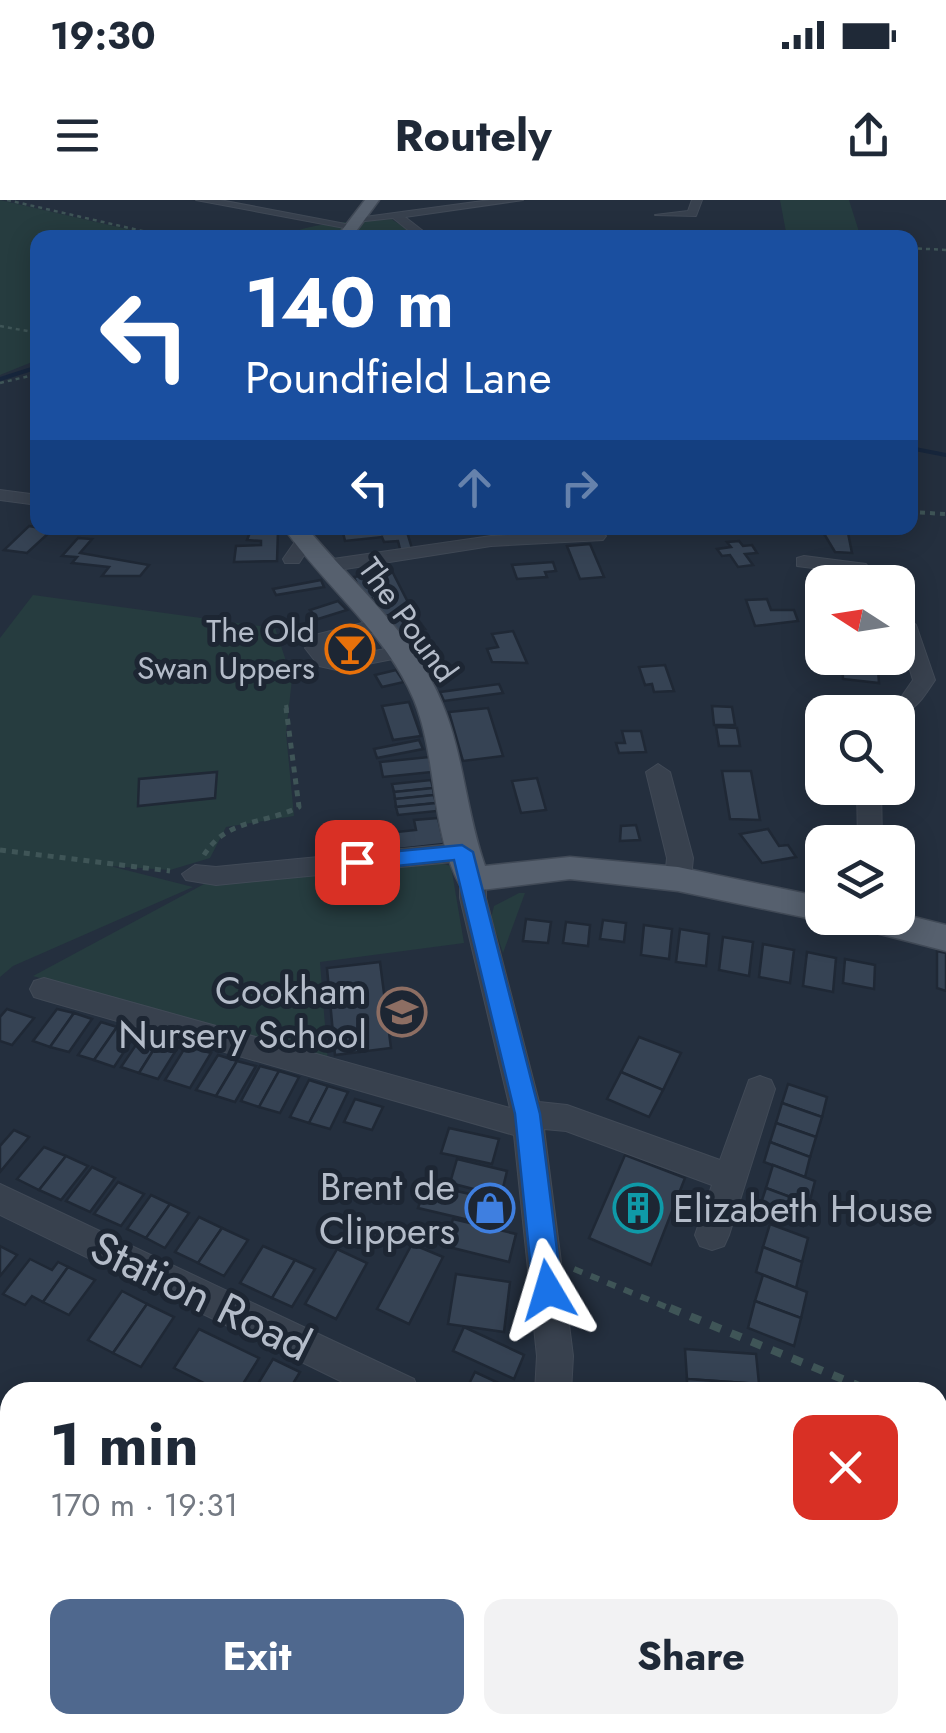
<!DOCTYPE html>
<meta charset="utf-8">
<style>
:root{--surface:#fff;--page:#f2f2f3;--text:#1f2937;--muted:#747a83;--accent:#4f688e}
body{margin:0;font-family:Jost,sans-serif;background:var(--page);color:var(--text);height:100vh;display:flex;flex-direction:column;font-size:38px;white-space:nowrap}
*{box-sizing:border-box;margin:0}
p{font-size:32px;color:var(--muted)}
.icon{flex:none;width:55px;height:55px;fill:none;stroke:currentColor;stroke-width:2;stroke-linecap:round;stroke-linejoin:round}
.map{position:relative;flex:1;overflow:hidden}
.drawer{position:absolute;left:0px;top:1182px;width:948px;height:352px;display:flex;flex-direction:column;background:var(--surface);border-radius:30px 30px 0 0;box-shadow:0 5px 25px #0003}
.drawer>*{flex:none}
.banner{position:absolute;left:30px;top:30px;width:888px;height:305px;border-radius:20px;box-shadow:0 5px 25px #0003;background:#1a4fa0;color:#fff;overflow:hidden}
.needle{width:65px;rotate:282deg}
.controls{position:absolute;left:805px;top:365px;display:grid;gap:20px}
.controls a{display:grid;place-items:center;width:110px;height:110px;border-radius:20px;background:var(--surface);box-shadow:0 5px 25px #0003;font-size:50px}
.pin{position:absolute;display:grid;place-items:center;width:85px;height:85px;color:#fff;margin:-42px;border-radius:20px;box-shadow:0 5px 15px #0006}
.me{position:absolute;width:110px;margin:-55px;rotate:353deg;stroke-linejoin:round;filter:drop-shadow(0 0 8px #0008)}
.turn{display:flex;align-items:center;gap:35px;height:210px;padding:0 50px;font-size:45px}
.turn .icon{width:130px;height:130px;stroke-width:2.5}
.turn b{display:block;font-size:70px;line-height:85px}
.lanes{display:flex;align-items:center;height:95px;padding:0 50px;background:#0003;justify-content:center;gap:50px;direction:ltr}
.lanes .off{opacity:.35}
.round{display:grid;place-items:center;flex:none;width:105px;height:105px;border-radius:20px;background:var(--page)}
.overview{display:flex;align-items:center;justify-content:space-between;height:170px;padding:0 50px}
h1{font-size:60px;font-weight:700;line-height:75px}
.primary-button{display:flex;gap:20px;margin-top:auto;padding:20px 50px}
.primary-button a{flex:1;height:115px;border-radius:20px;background:var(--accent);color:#fff;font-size:40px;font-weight:700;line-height:115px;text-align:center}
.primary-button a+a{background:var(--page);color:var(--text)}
.status{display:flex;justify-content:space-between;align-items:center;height:70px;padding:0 50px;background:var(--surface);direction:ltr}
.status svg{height:28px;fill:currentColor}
header{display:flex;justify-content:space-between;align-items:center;height:130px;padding:0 50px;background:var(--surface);font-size:45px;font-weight:700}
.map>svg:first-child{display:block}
.green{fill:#263c3f}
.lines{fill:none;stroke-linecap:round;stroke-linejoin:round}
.stream{stroke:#17263c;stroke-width:4}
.building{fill:#364354;stroke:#1f2835;stroke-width:2.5}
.minor-casing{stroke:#414a57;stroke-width:2}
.major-casing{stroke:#414a57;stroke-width:3}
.path-far4{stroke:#3f5557;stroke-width:2.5;stroke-dasharray:4 4;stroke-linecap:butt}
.path-far3{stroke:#3f5557;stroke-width:4;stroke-dasharray:5 5;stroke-linecap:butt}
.path-far2{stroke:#3f5557;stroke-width:5;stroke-dasharray:6 6;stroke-linecap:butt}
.path-far1{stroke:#3f5557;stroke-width:6;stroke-dasharray:9 9;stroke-linecap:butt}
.path{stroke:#3f5557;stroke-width:8;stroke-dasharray:11 11;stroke-linecap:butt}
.minor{fill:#38414e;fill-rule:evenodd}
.major{fill:#56606e;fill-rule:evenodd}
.rail{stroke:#5a6575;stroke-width:11;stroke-dasharray:14 14;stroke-linecap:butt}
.route{fill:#1a73e8;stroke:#114b97;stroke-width:2.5}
.labels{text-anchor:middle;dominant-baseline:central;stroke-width:10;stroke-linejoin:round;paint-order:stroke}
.far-street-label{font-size:32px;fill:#b4bcc9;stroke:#1d2633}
.far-poi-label{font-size:32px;fill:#b4bcc9;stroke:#1d2633;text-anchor:end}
.poi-label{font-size:38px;fill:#b4bcc9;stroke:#1d2633;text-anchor:end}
.near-street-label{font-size:45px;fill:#b4bcc9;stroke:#1d2633}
</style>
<div class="status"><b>19:30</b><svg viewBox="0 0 49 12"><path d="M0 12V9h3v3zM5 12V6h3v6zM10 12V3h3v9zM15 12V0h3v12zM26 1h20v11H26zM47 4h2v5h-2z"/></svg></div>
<header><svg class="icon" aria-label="menu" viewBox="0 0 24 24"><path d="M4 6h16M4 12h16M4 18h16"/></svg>Routely<svg class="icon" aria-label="share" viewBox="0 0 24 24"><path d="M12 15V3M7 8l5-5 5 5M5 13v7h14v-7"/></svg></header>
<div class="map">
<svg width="946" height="1533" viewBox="0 0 946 1533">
<rect width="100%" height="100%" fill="#242f3e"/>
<!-- green -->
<g class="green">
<polygon points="0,0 162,37 38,38 37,160 0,175"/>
<polygon points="780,0 849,0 860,35 786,32"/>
<path d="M391,19L422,38H280C310,21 355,22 391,19Z"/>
<polygon points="33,395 275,428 292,479 286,533 294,616 226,627 210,658 170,670 110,666 193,687 13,766 0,777 0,438"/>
<polygon points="440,663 451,666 464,743 320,762 328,863 33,776 206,683"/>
<polygon points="519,693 525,693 503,753 491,718 494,706"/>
</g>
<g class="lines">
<!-- stream -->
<g class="stream">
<polyline points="0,179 38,167"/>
<polyline points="910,248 946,255"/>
</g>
</g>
<!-- building -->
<g class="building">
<polygon points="29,326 52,330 27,353 4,350"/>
<polygon points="342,328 380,328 382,334 407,332 413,352 401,353 398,341 384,342 382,337 345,341"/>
<polygon points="251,330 278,331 277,361 234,362 236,346 261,345 261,341 247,340"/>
<polygon points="823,332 848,333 852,353 835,352"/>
<polygon points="78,338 92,339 80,353 149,365 140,376 102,376 109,367 72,363 77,357 62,356"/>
<polygon points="739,341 743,346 752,345 757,353 745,354 753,365 738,367 730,355 722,356 717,349 731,347 727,342"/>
<polygon points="590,344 604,377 580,379 567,346"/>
<polygon points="553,362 556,371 545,372 547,377 517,379 512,365"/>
<polygon points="392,371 414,414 425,429 397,433 389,415 380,417 372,398 364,400 354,377"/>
<polygon points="321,380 324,387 276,395 273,389"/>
<polygon points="767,399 771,410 794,410 798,421 755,426 746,400"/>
<polygon points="338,401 347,410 318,419 310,410"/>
<polygon points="513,431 527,463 492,462 487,449 498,447 492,434"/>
<polygon points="362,434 377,454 335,461 324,444"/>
<polygon points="842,458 895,460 896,471 878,469 879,483 843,479"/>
<polygon points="665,465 674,491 654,492 652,484 645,485 639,467"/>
<polygon points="396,470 404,482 382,487 375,475"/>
<polygon points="499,484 503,493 444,501 440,492"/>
<polygon points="409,502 421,536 393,540 382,506"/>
<polygon points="712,506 732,507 735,525 714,525"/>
<polygon points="488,508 503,556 463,561 449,512"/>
<polygon points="716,527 737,528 740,546 719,546"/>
<polygon points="622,531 641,531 646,552 619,553 616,543 625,543"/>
<polygon points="419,540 423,549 377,558 374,549"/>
<polygon points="429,557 432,572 383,577 380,562"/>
<polygon points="722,571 751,571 760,620 730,619"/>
<polygon points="217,572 215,598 138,606 139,579"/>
<polygon points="537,578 546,610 521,613 512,581"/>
<polygon points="431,580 433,588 394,592 392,584"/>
<polygon points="433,588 434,595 395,599 394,592"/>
<polygon points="434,595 436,603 396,607 395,599"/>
<polygon points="436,603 437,611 398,615 396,607"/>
<polygon points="438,618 444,644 389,650 387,633 416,630 414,620"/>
<polygon points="636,625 640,640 620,641 621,626"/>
<polygon points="768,629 779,646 788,645 796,657 762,663 740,634"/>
<polygon points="526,719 551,722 548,743 523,741"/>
<polygon points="603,720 626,723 624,742 600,739"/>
<polygon points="566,722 590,725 588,746 563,743"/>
<polygon points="644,725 672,729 669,759 641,755"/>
<polygon points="680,729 709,734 706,766 676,762"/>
<polygon points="723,737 753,742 749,776 719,770"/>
<polygon points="763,744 794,750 790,783 759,777"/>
<polygon points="937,751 946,753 946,791 937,788"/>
<polygon points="807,752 836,758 833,792 803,786"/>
<polygon points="845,759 875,765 874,789 843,783"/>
<polygon points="380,762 391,848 335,855 327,768"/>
<polygon points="7,809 34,818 12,845 0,841 0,817"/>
<polygon points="57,809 74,813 50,847 33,841"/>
<polygon points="74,813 92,819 69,852 50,847"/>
<polygon points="101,822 117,827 94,860 78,855"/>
<polygon points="117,827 137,832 114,867 94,860"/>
<polygon points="144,833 161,838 139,873 121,867"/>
<polygon points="639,837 681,853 663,890 621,872"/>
<polygon points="161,838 180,844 158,879 139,873"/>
<polygon points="186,846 211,853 190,888 165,880"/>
<polygon points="218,855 237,861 216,896 196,890"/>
<polygon points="237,861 256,866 235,902 216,896"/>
<polygon points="260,866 279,871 259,907 241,901"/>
<polygon points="279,871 299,877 280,913 259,907"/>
<polygon points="621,872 663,890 649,917 607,899"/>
<polygon points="309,880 328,886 309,923 290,917"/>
<polygon points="788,884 827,897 822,917 782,903"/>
<polygon points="328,886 348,892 330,929 309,923"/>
<polygon points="355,899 383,907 372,930 344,922"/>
<polygon points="782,903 822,917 816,937 776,923"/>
<polygon points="776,923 816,937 810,957 770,942"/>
<polygon points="449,928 499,939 492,964 441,953"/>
<polygon points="14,930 29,937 0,972 0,946"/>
<polygon points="770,942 810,957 805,977 764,962"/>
<polygon points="44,947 66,956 39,990 17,979"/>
<polygon points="625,955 685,978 651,1065 589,1038"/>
<polygon points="66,956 88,966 61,1000 39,990"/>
<polygon points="457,959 507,971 501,996 450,983"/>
<polygon points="773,965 815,981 809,1004 766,988"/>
<polygon points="92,967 115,978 90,1012 66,1001"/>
<polygon points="118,982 144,994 121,1026 94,1014"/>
<polygon points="426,984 509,1003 503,1028 418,1008"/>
<polygon points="766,988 809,1004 803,1026 759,1009"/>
<polygon points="151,995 170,1004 146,1038 127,1029"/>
<polygon points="170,1004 189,1013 165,1048 146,1038"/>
<polygon points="199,1017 222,1028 198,1063 175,1052"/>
<polygon points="453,1019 516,1034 509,1062 445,1046"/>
<polygon points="770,1024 808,1038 802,1062 763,1047"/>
<polygon points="222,1028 248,1040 224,1076 198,1063"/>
<polygon points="412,1044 443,1057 409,1124 377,1109"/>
<polygon points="0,1046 17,1055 0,1076"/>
<polygon points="263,1046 295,1060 272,1098 240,1083"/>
<polygon points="763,1047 802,1062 796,1088 756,1072"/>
<polygon points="337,1049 367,1063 336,1119 305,1104"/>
<polygon points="30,1059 52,1070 58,1062 68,1067 43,1102 32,1096 25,1105 3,1094"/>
<polygon points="295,1060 315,1069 292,1107 272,1098"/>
<polygon points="68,1067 95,1080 69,1115 43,1102"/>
<polygon points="456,1074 510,1082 504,1132 448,1124"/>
<polygon points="763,1075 807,1092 801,1118 755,1101"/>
<polygon points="122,1091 147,1104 113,1153 88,1140"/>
<polygon points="755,1101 801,1118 794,1146 748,1128"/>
<polygon points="147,1104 174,1117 141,1167 113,1153"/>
<polygon points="464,1127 524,1155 514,1179 453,1151"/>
<polygon points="199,1129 259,1158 238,1192 222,1192 174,1168"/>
<polygon points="685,1149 756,1154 759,1184 687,1179"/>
<polygon points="273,1159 300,1172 288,1192 253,1192"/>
<polygon points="475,1172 518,1192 465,1192"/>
<polygon points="687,1179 759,1184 760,1192 687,1192"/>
<polygon points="545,1525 590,1525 602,1533 542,1533"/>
</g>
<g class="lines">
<!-- minor casing -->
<g class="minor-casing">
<g id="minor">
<polygon points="196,0 220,0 356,26 350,29"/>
<polygon points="490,0 523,0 405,17 432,38 418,38 393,18 356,22 350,19"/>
<polygon points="692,0 702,0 696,16 655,15 688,11"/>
<polygon points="0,290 38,295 38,305 0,300"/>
<polygon points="597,331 606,336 603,340 491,346 326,372 317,366 326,360 491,336"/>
<polygon points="299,336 314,340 299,363 285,363 283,359"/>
<polygon points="804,356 866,364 880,382 860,382 853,373 797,366 797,358"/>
<path d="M898,409L916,425L935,480C914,512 911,514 877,512L902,496L913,480L898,430Z"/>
<polygon points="374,420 384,426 381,430 326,448 337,458 396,447 403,449 403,457 337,470 319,466 305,448 315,435"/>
<polygon points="658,564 670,572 693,658 691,679 678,688 665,679 667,658 646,572"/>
<polygon points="857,588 881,588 882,642 858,642"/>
<polygon points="463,643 476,652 463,661 216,685 186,680 182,674 195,665 216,667"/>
<polygon points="473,670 486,679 486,698 539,902 567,905 720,960 749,880 760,876 771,880 775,889 729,1035 724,1046 712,1050 700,1046 695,1035 712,985 566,931 544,929 573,1156 571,1192 535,1192 537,1156 514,935 44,800 34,797 30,789 34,781 44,778 510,908 460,698 460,679"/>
<polygon points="0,984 414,1179 419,1192 363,1192 0,1015"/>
<polygon points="938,1381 946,1385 946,1458 938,1454"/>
<polygon points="479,1525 523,1525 521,1533 477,1533"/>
<polygon points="665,1525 712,1525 715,1533 668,1533"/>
</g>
</g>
<!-- major casing -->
<g class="major-casing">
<g id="major">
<polygon points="365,0 379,0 351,38 336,38"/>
<path d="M284,328H307C352,383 415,435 442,503C464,555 466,613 485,666L570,657L678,667L822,697V718H834L822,721L678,691L570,679L473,691L461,687C430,632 438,559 414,500C387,434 324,386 284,328Z"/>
<polygon points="898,713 946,725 946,751 853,727 848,718 898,718"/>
</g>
</g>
<!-- path-far4 -->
<g class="path-far4">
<polyline points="7,0 173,38"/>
<polyline points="478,38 521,34 716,38"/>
<polyline points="910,48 946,50"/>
<polyline points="0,126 38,133"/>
<polyline points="0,183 38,174"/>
</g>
<!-- path-far3 -->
<g class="path-far3">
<polyline points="910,312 946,314"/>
<polyline points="286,505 287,510"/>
</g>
<!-- path-far2 -->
<g class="path-far2">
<polyline points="0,650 170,671"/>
<path d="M204,655C227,618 263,625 299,607L286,508"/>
</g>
<!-- path-far1 -->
<polyline class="path-far1" points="574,1069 676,1111"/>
<!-- path -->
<g class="path">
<polyline points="670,1108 874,1192"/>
<polyline points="938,1205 946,1204"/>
<polyline points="615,1533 618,1525"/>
</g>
<!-- minor -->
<use href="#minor" class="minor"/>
<!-- major -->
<use href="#major" class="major"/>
<!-- rail -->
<g class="rail">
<polyline points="0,1207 10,1214"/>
<polyline points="459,1525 471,1533"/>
</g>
</g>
<!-- route -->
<polygon class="route" points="462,645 473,652 540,914 562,1090 558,1099 548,1103 537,1099 533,1090 515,914 454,660 357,670 347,662 357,655"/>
<!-- icons -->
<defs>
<g id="bar-ring" transform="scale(2.5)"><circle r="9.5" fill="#1d2633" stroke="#e8710a" stroke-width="1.5"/><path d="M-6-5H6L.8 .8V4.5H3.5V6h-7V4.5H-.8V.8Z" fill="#e8710a"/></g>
<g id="school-ring" transform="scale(2.5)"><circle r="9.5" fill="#1d2633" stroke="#8d6e63" stroke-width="1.5"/><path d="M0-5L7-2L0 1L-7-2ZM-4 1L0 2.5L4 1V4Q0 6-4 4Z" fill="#8d6e63"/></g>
<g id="shop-ring" transform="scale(2.5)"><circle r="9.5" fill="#1d2633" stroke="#3f7fe0" stroke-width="1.5"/><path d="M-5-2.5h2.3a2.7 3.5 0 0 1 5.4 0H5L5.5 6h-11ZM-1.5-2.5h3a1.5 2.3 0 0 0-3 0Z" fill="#3f7fe0"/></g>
<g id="building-ring" transform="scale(2.5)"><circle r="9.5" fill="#1d2633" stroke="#0f9aa8" stroke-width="1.5"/><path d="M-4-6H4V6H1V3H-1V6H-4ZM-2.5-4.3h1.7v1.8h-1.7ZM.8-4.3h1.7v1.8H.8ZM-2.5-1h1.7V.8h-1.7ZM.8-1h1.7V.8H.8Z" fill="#0f9aa8"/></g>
</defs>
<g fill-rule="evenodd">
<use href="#bar-ring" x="350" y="449"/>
<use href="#school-ring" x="402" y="812"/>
<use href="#shop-ring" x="490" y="1008"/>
<use href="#building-ring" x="638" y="1008"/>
</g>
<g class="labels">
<!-- far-street labels -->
<g class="far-street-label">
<text transform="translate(408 420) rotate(54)">The Pound</text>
</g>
<!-- far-poi labels -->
<g class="far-poi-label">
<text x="315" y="431">The Old<tspan x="315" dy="37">Swan Uppers</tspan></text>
</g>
<!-- poi labels -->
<g class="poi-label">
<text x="367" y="790">Cookham<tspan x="367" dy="44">Nursery School</tspan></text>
<text x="455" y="986">Brent de<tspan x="455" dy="44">Clippers</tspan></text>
<text x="673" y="1008" text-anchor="start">Elizabeth House</text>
</g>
<!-- near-street labels -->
<g class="near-street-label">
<text transform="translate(201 1096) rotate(26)">Station Road</text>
</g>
</g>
</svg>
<div class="controls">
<a><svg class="needle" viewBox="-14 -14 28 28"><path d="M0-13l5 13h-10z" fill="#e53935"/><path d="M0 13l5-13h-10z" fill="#747a83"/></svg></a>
<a><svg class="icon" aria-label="search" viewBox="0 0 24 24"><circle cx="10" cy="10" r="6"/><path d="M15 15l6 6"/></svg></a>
<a><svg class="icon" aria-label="layers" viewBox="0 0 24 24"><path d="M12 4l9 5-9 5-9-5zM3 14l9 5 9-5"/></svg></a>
</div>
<div class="pin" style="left:357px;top:662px;background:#d93025"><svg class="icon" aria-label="arrive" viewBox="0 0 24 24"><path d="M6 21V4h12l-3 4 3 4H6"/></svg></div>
<svg class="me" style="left:548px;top:1090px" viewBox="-20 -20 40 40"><path d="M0-17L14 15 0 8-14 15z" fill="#1a73e8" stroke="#fff" stroke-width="4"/></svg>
<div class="banner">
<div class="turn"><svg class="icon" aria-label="left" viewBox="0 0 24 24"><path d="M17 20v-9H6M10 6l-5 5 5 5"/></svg><div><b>140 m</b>Poundfield Lane</div></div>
<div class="lanes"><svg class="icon" aria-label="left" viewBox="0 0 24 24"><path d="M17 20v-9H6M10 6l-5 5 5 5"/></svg><svg class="icon off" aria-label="ahead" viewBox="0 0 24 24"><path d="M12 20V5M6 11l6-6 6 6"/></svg><svg class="icon off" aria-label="right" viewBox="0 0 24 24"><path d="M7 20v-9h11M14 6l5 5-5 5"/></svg></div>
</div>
<section class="drawer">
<div class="overview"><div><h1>1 min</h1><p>170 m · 19:31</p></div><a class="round" style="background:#d93025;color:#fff"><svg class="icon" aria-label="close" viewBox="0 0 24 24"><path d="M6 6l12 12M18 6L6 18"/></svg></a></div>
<div class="primary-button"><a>Exit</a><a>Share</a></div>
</section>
</div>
